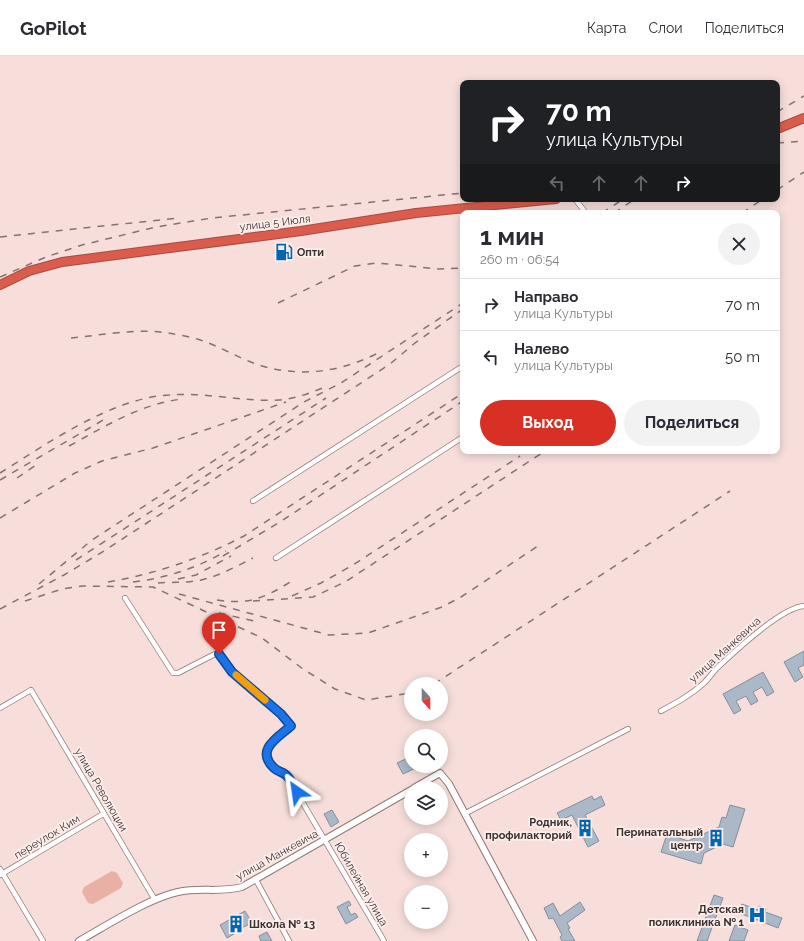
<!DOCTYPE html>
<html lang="ru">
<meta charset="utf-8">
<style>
:root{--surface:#fff;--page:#f2f2f3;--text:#2b2b33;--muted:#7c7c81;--line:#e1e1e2;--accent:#d93025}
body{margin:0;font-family:Raleway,sans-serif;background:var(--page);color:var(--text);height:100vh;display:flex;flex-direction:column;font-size:15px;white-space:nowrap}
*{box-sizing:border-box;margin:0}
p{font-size:13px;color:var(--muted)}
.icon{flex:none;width:22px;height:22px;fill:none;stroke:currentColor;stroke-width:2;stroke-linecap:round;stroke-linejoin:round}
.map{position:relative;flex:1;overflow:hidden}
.details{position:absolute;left:460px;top:154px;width:320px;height:244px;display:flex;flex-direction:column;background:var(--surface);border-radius:8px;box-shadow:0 2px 10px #0003}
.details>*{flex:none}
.top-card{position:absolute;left:460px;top:24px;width:320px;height:122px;border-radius:8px;box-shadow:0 2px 10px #0003;background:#202124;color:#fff;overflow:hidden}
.needle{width:26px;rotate:159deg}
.fabs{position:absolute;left:404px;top:621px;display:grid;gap:8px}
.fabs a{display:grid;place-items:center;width:44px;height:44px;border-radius:50%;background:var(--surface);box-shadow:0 2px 10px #0003;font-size:20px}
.pin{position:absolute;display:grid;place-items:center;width:34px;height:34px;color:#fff;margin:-41px -17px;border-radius:50% 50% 50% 0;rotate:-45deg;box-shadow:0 0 4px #0007}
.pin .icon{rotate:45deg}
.me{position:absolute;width:44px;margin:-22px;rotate:328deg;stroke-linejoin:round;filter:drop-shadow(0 0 3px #0008)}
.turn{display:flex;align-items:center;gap:14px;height:84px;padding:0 20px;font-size:18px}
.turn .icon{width:52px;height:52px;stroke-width:2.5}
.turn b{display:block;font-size:28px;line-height:34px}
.lanes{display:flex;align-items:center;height:38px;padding:0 20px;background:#0003;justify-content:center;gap:20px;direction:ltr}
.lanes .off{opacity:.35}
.round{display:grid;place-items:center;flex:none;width:42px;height:42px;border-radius:21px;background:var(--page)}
.overview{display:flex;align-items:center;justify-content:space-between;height:68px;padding:0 20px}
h1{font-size:24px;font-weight:700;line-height:30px}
.primary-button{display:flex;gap:8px;margin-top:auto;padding:8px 20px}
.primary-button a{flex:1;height:46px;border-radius:24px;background:var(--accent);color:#fff;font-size:16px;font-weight:700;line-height:46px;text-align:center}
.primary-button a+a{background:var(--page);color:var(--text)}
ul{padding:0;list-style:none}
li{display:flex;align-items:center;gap:12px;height:52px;padding:0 20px;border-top:1px solid var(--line)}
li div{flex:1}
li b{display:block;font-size:15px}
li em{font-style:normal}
header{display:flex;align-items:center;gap:24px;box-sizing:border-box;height:56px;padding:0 20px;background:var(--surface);border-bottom:1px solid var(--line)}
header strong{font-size:19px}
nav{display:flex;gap:22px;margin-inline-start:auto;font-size:14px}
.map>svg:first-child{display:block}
.green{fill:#eaafa5}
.building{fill:#aab8c8;stroke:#818f9f}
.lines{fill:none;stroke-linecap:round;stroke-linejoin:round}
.street-casing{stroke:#8f7975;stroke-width:6}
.secondary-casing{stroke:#8f7975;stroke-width:8}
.highway-casing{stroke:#a34d42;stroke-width:10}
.street{stroke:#fff;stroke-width:4.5}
.secondary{stroke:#fff;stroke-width:6}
.highway{stroke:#db5c4c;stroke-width:8}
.rail{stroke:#827371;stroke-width:1.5;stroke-dasharray:7 7;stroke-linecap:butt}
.route-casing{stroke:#114b97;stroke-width:10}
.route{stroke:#1a73e8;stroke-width:7}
.slow{stroke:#f59e0b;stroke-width:7}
.labels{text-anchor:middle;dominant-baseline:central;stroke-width:3.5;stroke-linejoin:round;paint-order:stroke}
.street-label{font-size:11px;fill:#3b3130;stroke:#fdeeeb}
.poi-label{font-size:11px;font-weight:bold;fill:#3b3130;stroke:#fdeeeb;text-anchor:end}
</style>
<header>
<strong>GoPilot</strong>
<nav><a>Карта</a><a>Слои</a><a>Поделиться</a></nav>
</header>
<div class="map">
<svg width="804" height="885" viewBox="0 0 804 885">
<rect width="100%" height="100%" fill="#f7deda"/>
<!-- green -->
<polygon class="green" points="112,815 117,817 123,827 121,832 93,848 88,847 82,836 84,831"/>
<!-- building -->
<g class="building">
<polygon points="804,595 804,609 798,612 803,621 795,626 784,606"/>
<polygon points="763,616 774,636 767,640 762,631 753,636 758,645 751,649 746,640 736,645 741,654 734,658 723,638"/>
<polygon points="410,701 411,710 420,710 403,718 397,707"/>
<polygon points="592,740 594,744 601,740 605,749 585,759 599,785 588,791 572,759 561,764 557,757"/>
<polygon points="730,749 745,753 733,791 723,788 704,797 701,808 661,796 667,778 688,785 719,771 722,761 726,762"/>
<polygon points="332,754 339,766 331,771 324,758"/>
<polygon points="714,839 723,842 707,885 697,885"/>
<polygon points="349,845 351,849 347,851 351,859 355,857 358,861 346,868 337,851"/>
<polygon points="580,846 585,854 567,867 570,872 568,873 575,885 562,885 560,881 562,879 553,862 549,863 544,852 553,847 560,860"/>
<polygon points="742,848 758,854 759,850 766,853 765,856 782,862 778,872 739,857"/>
<polygon points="245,855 252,867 233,876 234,878 227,882 220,869"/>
<polygon points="735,869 748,874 744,885 729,885"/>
<polygon points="267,876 272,885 261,885 259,880"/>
</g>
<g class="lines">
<!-- street casing -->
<g class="street-casing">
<g id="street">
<polyline points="575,143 586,157"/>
<polyline points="253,445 463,310"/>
<polyline points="276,502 463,381"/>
<polyline points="125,542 173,617 178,617 215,598 219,598 232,616 281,658 291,670 267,691 266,701 274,713 287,720 384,885"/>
<polyline points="0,652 31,634 155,844"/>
<path d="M661,655C676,647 691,639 704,627C709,622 713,616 718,611C735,595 782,551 804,550"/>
<polyline points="466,757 628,673"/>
<polyline points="0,813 43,885"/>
<polyline points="0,819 103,758"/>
<polyline points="256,824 289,885"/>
</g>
</g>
<!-- secondary casing -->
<g class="secondary-casing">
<g id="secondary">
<polyline points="414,732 440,717 449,728 533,885"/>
<path d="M79,885C106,870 149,842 178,836C200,831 220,837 242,831L411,734"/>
</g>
</g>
<!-- highway casing -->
<g class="highway-casing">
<g id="highway">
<polyline points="777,73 804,62"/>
<polyline points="0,229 29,215 62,206 301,175 416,157 556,143"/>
</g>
</g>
<!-- street -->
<use href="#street" class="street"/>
<!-- secondary -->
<use href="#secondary" class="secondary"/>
<!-- highway -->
<use href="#highway" class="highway"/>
<!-- rail -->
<g class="rail">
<polyline points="777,56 804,40"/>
<polyline points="777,87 804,85"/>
<polyline points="777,134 804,116"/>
<polyline points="602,157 619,146"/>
<polyline points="614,157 635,143"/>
<polyline points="742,157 763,143"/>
<polyline points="0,181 178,162"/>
<polyline points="0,221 46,201 82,189 156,171 212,162 463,137"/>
<polyline points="278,247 355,210 377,207 439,213 463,212"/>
<path d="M71,282C103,279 136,272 168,277C179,279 193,281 203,285C223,292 242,304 262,310C305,322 344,315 382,295"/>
<path d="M69,390C108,369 138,349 182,343"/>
<path d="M0,417C48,387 112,342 169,339C206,336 242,346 278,344C295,343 310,337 325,331"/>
<polyline points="17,422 36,409"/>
<polyline points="0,424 105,363"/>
<polyline points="0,462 75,417 102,405 153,392 286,346"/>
<polyline points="223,500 280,466 463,345"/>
<polyline points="76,504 326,342"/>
<polyline points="178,523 196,519 231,500"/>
<path d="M108,526C155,518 202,502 244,480L463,337"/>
<path d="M133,526C167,522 197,512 226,495"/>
<path d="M158,527C170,526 183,527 195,525C216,522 235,511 253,502"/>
<polyline points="39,528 92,484 304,346 341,327 463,247"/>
<polyline points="179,538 329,579 368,577 442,551 461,541 541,488"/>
<polyline points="292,540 321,527 353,509 520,400"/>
<path d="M217,544C250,549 264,542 292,525"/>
<polyline points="25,545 62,533 82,530 153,531 262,582 303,613 335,633 366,644 411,637"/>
<polyline points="253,545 313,541 345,526 545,395"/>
<polyline points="0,553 64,519 104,495 390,308 415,287 463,253"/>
<polyline points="219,557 254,565"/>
<polyline points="434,628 730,435"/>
</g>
</g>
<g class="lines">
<!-- route casing -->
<g class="route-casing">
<path id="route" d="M219,598L232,616L281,658L291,670C277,682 255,694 274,712C278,716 284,716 287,720C291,724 294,731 297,736"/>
</g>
<!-- route -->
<use href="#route" class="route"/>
<!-- slow -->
<polyline class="slow" points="236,619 265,644"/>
</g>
<!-- icons -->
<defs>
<g id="fuel-bare" transform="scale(1.38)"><path d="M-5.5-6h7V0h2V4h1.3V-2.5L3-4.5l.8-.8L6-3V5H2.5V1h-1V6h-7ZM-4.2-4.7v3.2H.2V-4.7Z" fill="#0267b3" stroke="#fdeeeb" stroke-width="2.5" paint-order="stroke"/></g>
<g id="building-bare" transform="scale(1.38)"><path d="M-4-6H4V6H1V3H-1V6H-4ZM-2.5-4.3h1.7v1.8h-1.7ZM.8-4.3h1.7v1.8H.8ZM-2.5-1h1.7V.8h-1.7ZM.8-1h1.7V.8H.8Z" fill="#0267b3" stroke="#fdeeeb" stroke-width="2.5" paint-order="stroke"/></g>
<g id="hospital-bare" transform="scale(1.38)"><path d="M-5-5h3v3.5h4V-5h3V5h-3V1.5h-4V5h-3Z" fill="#0267b3" stroke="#fdeeeb" stroke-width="2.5" paint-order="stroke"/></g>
</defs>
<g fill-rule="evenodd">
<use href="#fuel-bare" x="284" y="196"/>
<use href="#building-bare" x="585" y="772"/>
<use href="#building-bare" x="716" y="782"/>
<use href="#hospital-bare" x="757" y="859"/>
<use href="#building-bare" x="236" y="868"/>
</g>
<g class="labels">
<!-- street labels -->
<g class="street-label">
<text transform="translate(275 167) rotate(-7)">улица 5 Июля</text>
<text transform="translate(725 594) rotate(-42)">улица Манкевича</text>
<text transform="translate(101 734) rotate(60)">улица Революции</text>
<text transform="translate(47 781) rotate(-31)">переулок Ким</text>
<text transform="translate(277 799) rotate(-29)">улица Манкевича</text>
<text transform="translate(361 828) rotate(60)">Юбилейная улица</text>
</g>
<!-- poi labels -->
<g class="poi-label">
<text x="297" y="196" text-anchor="start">Опти</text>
<text x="572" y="766">Родник,<tspan x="572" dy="13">профилакторий</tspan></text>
<text x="703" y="776">Перинатальный<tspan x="703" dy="13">центр</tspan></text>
<text x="744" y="853">Детская<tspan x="744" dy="13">поликлиника № 1</tspan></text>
<text x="249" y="868" text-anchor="start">Школа № 13</text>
</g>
</g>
</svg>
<div class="fabs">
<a><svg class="needle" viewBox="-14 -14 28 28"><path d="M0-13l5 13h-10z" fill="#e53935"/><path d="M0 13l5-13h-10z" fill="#7c7c81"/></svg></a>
<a><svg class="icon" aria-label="search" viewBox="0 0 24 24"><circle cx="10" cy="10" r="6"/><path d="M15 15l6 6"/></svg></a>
<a><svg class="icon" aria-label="layers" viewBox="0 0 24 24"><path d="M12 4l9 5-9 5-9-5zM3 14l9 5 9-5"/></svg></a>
<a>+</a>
<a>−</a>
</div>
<div class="pin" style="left:219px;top:598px;background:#d93025"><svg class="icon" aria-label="arrive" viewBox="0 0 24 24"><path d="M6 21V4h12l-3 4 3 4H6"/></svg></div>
<svg class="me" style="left:297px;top:736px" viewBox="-20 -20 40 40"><path d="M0-17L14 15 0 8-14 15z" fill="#1a73e8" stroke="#fff" stroke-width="4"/></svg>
<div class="top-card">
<div class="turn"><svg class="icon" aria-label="right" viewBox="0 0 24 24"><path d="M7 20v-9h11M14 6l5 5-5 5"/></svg><div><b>70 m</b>улица Культуры</div></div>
<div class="lanes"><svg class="icon off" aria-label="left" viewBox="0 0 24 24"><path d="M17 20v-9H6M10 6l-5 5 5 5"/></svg><svg class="icon off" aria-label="ahead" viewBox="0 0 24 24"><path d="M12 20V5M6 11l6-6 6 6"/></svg><svg class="icon off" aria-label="ahead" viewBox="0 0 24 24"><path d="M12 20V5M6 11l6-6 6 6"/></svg><svg class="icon" aria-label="right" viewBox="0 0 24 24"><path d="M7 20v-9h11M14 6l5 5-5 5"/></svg></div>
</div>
<section class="details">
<div class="overview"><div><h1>1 мин</h1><p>260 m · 06:54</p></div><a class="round"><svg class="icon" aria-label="close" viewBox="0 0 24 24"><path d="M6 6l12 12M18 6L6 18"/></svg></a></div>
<ul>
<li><svg class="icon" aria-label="right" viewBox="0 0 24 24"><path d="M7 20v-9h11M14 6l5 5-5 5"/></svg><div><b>Направо</b><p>улица Культуры</p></div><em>70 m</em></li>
<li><svg class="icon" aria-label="left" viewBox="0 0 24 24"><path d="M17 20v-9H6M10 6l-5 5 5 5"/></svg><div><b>Налево</b><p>улица Культуры</p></div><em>50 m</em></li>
</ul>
<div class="primary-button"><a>Выход</a><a>Поделиться</a></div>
</section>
</div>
